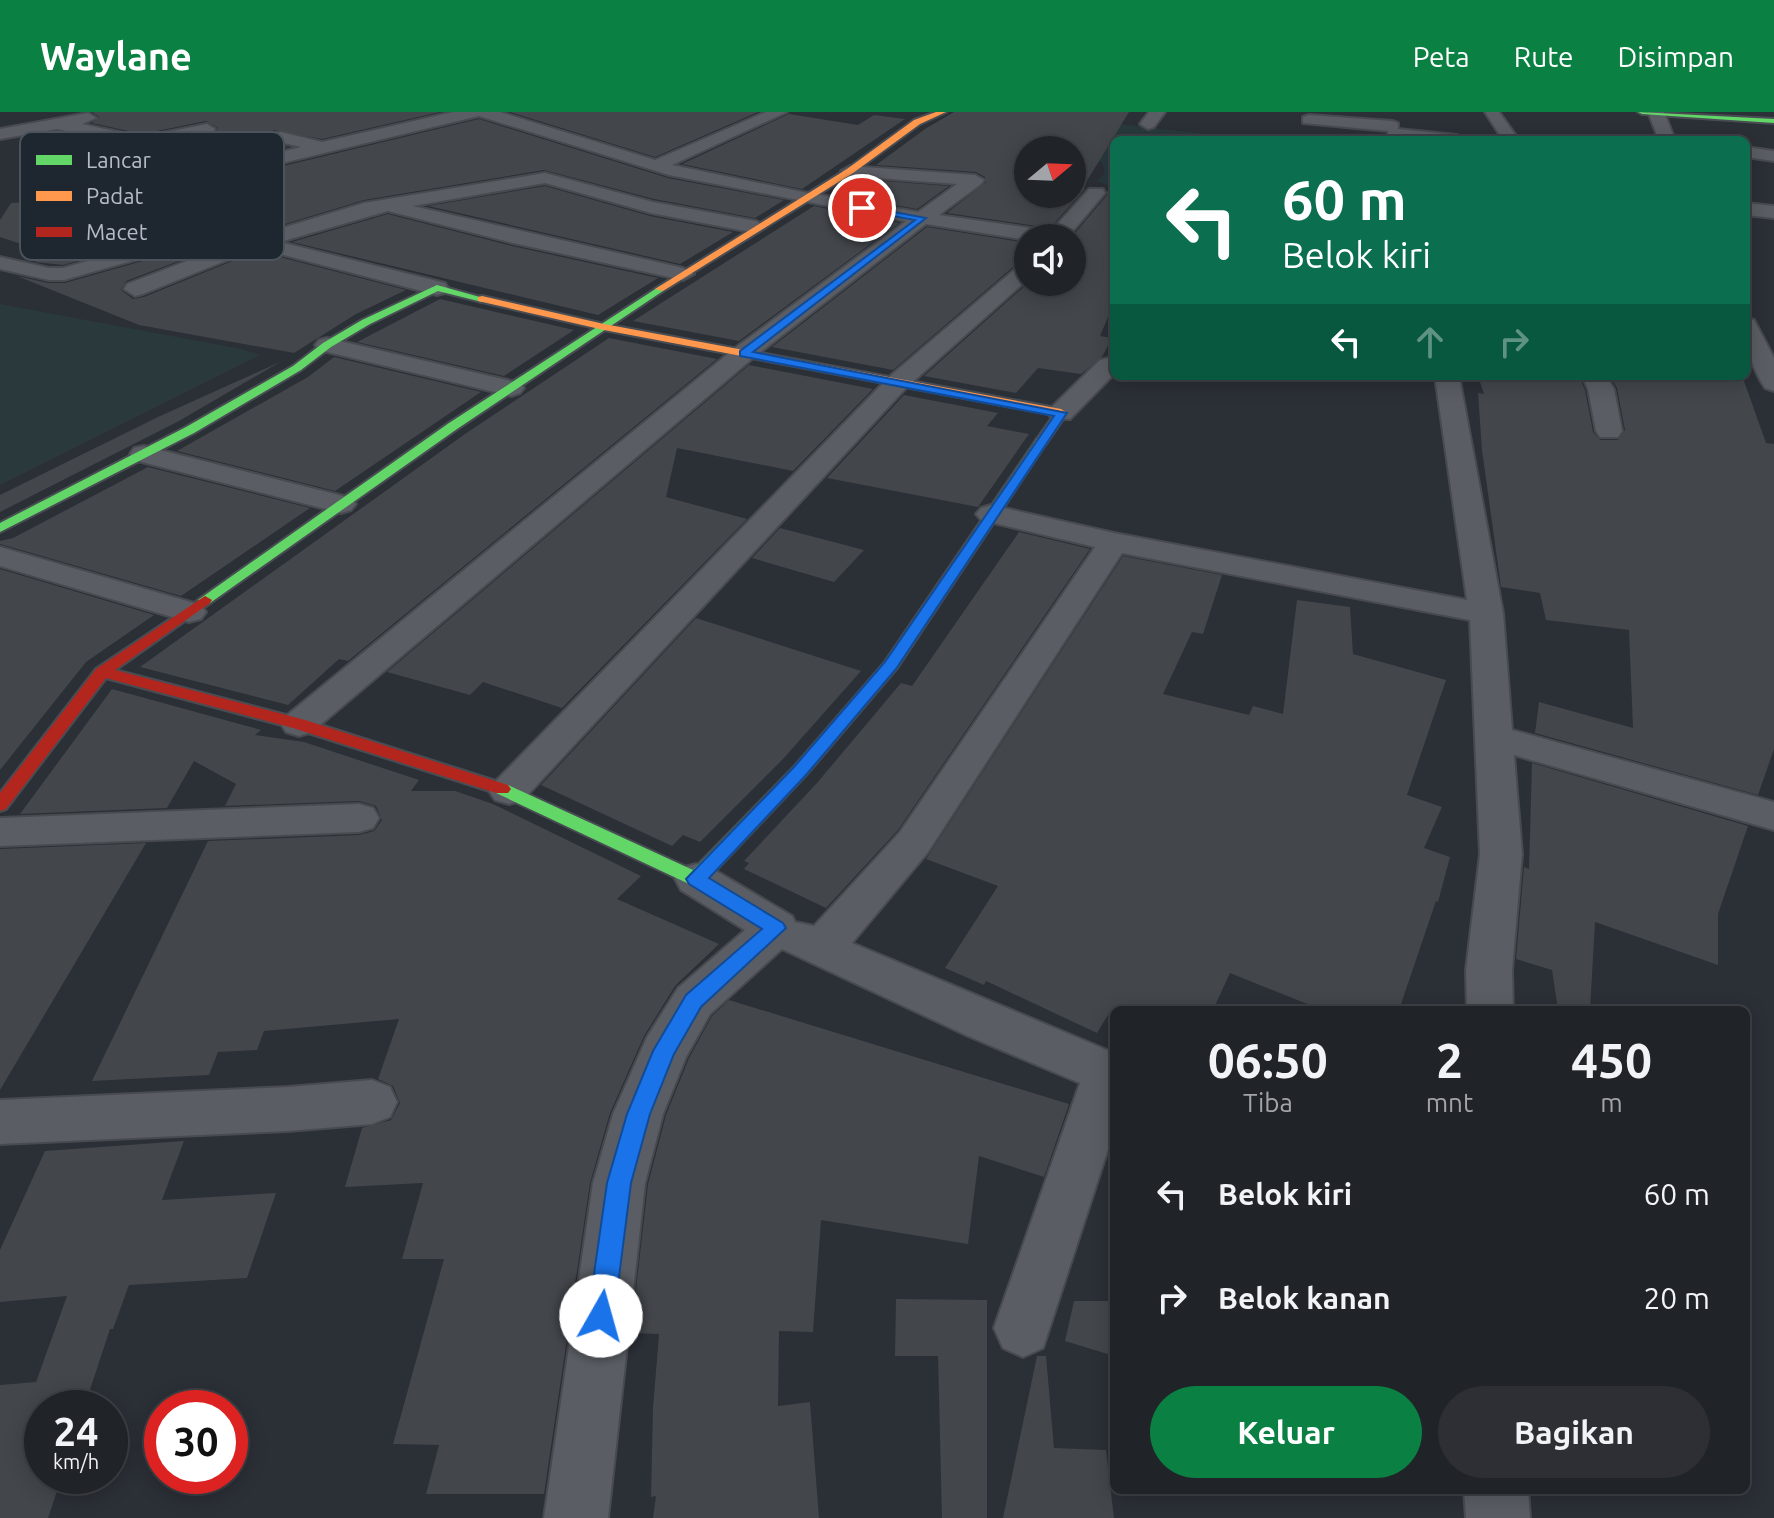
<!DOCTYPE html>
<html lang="id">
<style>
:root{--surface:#202328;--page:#2d2f34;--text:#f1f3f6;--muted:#a2a4a8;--line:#3d4045;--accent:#0b8043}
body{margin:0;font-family:Ubuntu,sans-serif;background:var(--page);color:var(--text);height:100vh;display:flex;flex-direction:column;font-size:30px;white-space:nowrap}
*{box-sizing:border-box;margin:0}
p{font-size:26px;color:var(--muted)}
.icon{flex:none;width:44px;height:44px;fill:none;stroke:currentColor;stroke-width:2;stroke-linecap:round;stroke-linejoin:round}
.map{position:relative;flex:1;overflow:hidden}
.panel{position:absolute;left:1110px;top:894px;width:640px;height:488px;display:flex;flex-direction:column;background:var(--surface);border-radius:12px;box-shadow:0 4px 20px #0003,0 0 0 2px var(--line)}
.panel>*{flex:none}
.banner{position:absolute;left:1110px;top:24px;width:640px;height:244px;border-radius:12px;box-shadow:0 4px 20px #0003,0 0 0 2px var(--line);background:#0b6e4f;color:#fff;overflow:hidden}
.needle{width:52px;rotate:71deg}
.controls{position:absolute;left:1014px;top:24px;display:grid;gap:16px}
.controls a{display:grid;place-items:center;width:72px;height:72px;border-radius:50%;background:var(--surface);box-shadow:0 4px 20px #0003,0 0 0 2px var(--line);font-size:40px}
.speed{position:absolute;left:24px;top:1278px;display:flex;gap:16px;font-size:40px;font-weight:700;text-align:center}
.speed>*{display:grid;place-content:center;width:104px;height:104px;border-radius:50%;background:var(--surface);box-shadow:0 4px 20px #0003,0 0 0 2px var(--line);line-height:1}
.speed small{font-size:20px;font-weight:400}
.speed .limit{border:12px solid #d22;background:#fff;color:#111}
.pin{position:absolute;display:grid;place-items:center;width:68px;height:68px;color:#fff;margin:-34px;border:4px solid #fff;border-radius:50%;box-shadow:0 2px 8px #0007}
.me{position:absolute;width:88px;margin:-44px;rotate:7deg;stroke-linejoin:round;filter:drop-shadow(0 0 6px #0008)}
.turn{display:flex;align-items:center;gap:28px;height:168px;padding:0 40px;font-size:36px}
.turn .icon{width:104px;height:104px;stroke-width:2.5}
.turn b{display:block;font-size:56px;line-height:68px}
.lanes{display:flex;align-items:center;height:76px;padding:0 40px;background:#0003;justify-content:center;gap:40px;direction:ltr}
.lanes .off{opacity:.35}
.eta{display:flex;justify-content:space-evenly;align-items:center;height:136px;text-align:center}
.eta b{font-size:48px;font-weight:700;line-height:56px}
.action{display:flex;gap:16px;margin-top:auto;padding:16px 40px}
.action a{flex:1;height:92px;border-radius:48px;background:var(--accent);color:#fff;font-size:32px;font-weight:700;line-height:92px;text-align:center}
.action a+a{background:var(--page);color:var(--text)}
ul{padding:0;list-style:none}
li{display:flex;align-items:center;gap:24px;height:104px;padding:0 40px}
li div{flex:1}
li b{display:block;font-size:30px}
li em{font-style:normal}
header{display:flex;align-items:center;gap:48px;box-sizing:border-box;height:112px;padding:0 40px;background:var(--accent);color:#fff}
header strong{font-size:38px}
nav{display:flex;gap:44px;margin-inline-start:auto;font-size:28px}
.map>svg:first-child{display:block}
.green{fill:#29393c}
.building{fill:#43474c;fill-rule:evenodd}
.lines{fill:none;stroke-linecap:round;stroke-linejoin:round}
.street-casing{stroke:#474a4f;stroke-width:4}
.fast-casing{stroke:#484c53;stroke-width:4}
.slow-casing{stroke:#484c53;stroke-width:4}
.jam-casing{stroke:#484c53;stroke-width:4}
.street{fill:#5a5e64;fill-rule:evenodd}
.fast{fill:#63d668;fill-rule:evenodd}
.slow{fill:#ff974d;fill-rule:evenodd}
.jam{fill:#b3261e;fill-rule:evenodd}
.route{fill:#1a73e8;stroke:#114b97;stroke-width:2}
.key{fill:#1e2630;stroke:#4b535d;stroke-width:2}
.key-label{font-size:22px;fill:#b5bcc7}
</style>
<header>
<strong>Waylane</strong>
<nav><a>Peta</a><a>Rute</a><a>Disimpan</a></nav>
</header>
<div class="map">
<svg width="1774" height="1406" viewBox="0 0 1774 1406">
<rect width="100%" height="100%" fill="#2b2f36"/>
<!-- green -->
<g class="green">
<polygon points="1110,11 1240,26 1242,28 1114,28 1114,76 1097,69 1105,61 1102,50 1072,46 1072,38 1028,38"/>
<polygon points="0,192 242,237 260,243 0,373"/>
</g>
<!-- building -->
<g class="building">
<polygon points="92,0 440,0 322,27 274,18 270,24 272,30 288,35 175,63 170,71 183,78 479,7 668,66 784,88 755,106 654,87 544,58 364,88 259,120 240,112 218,109 63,153 34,150 55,143 0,125 0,108 11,91 41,89 62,81 155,61 123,58 178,44 183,37 179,31 214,23 218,16 206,9 142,22 92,11 99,5"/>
<polygon points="510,0 758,0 655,45"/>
<path d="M954,0H1129L1082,77H1085L1050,116L947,101L986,70L985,65L976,60L876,53L925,17ZM1028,38H1072V82H1028Z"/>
<polygon points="789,2 858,13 874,3 905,7 802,77 682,52"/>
<polygon points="57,20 137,37 81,54 19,48 46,38 31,36 52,28 47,28 53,26 36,24"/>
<polygon points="856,67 949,74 917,97 833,82"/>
<polygon points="545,74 650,104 733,120 680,152 428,94"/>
<polygon points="1107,79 1114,79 1114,191 1100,224 1112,226 1102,245 1081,262 1038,256 1016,281 924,264 1029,170 1072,170 1071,126 1107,83"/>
<polygon points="814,94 899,111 739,229 633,209"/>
<polygon points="388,102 512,134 658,166 598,203 292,130"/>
<polygon points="927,115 1028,131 1028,147 1019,150 893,258 772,235"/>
<polygon points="220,127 229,130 126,169 121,178 133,187 144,185 257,139 406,178 356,202 294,241 139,213 17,164 48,171 65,171"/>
<polygon points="440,187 574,218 504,264 357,230"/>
<polygon points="609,226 717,247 348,549 339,547 288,593 140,555 465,322"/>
<polygon points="334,245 481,280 335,379 177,339 308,265"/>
<polygon points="280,250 179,309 0,400 0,383 158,305"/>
<polygon points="749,253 873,277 793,359 677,336 666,385 747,407 562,596 483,570 470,583 387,560"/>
<polygon points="1478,264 1579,264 1585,278 1593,320 1600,328 1618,328 1625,318 1617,276 1610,264 1731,264 1733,268 1744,269 1766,331 1774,332 1774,637 1758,683 1535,621 1539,590 1633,616 1629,518 1546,508 1540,481 1501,475 1482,338 1478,281 1484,282"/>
<polygon points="904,283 998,301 987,314 1029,322 978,395 827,366"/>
<polygon points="148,355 310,396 181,484 0,432 0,429 13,426"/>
<polygon points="780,416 864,438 834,470 752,446"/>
<polygon points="1019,420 1090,437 898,718 826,796 744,757 749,751 744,749 817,671 901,571 912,574"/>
<polygon points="1123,444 1222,463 1203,522 1192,520 1163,582 1249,603 1253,594 1283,602 1297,488 1350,495 1353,542 1446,568 1407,683 1442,695 1424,736 1450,745 1438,790 1436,789 1399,898 1322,898 1230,861 1213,898 1111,898 1097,921 986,869 984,873 945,856 998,774 926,747"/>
<polygon points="0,457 154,503 86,550 0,658"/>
<polygon points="696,506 861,559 783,647 700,730 683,723 672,734 541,673"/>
<polygon points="112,577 261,618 255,623 304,630 419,668 411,679 455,679 493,692 641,764 617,787 719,832 675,874 644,924 610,1001 590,1071 544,1382 426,1382 439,1333 393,1332 444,1147 402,1147 423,1071 345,1075 362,1016 391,1008 400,991 393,974 378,967 399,907 264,919 257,938 218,940 209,963 92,969 208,729 359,723 374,719 382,708 376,694 359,689 225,694 236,672 194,649 167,696 20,702"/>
<polygon points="1532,651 1748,714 1718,802 1718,853 1595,810 1590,898 1558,898 1552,858 1516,847 1524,755 1529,757"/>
<polygon points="146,731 0,978 0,737"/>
<polygon points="729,888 1069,992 1044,1065 979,1044 968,1132 821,1108 813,1220 779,1219 778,1294 810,1290 819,1406 653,1406 656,1384 651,1385 653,1296 659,1222 631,1221 648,1072 666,1003 689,946 712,904"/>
<polygon points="184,1029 162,1088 276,1081 247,1166 129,1173 113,1217 110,1217 84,1296 42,1296 42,1364 62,1364 48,1406 0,1406 0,1273 36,1270 67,1184 0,1190 0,1138 45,1039"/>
<polygon points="896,1187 987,1188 987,1406 942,1406 938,1244 895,1244"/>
<polygon points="1074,1189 1114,1189 1114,1244 1065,1229"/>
<polygon points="1037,1244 1046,1244 1054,1336 1106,1338 1114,1406 1003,1406"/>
</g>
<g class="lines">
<!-- street casing -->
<g class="street-casing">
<g id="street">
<polygon points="453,0 500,0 655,48 766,0 787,0 672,53 803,80 918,100 957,72 850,64 841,59 850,54 975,63 984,68 981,72 939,103 1051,119 1089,77 1103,77 1105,81 1067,126 1028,128 926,112 753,246 312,620 299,624 286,620 281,612 286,604 735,236 906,109 669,63 479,4 182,75 173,70 176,66 301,35 275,29 273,25 275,21 281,20 322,30"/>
<polygon points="1149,0 1165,0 1154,15 1148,17 1140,12"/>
<polygon points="1485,0 1499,0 1519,28 1503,28"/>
<polygon points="1648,0 1664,0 1675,28 1659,28"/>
<polygon points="88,1 96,6 82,12 142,25 207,12 215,17 213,20 166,31 177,33 180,37 177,41 119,56 40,86 26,86 24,82 26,78 107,48 150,37 57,17 0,27 0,17"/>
<polygon points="1309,3 1392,9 1398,11 1398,17 1457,23 1465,28 1394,27 1388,26 1388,19 1303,11 1303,5"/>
<polygon points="1746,35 1774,39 1774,49 1746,45"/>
<polygon points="545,61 653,90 756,109 766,115 756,121 651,101 545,71 413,94 683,156 694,162 683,168 513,131 388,99 280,130 445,171 448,176 445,181 437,183 257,136 143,182 135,184 124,177 127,172 239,129 220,124 64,168 49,168 0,157 0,145 49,156 63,156 219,112 240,115 259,123 364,91"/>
<polygon points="1746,91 1774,94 1774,106 1746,103"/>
<polygon points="1028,150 1028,167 907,275 523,688 509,692 495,688 489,679 495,670 889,265 1021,152"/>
<path d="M1746,206L1754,208L1774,246V279L1765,276C1750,253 1746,233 1746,206Z"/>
<polygon points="327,226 520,271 524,276 520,281 511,284 319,238 315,233 319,228"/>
<polygon points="1109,246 1114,247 1114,262 1070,307 1052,307 1048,301 1052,295 1100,248"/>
<polygon points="1435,264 1459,264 1503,501 1512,618 1774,690 1774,718 1514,643 1522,742 1512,858 1513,898 1467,898 1466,858 1480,742 1470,508 1122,441 928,740 852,831 1114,941 1114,1019 1043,1236 1023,1245 1003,1236 994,1216 1080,971 968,924 782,837 710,902 686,945 663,1002 645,1071 608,1406 544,1406 593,1071 613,1002 647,925 678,876 745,818 681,778 675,767 681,756 696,752 711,756 792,804 795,810 814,814 900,720 1095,435 981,408 976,402 981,396 991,393 1114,421 1467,488"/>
<polygon points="1582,264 1606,264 1614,277 1622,319 1618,325 1600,325 1596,319 1588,277"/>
<polygon points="144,334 351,386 356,392 351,398 341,401 134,348 130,342 134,336"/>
<polygon points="0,435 201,493 206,500 201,507 189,510 0,454"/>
<polygon points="359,692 373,696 379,706 373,716 359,720 0,734 0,706"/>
<polygon points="372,968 390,975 397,990 390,1005 372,1012 288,1019 0,1032 0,988 288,975"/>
<polygon points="1464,1378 1528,1378 1530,1406 1466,1406"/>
</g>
</g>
<!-- fast casing -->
<g class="fast-casing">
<g id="fast">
<polygon points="1638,0 1774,7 1774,11 1642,2"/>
<polygon points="437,173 487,187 482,190 438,179 370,212 331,235 301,258 194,321 0,420 0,411 186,315 293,254 323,231 362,208"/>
<polygon points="660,174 663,175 663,179 457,317 210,491 205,492 198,488 449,311"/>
<polygon points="1037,327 1047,330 897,556 806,663 703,772 689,772 496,681 493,677 496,673 508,673 693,758 794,655 885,550"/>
</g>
</g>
<!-- slow casing -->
<g class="slow-casing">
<g id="slow">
<polygon points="936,0 946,0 920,12 853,61 663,179 655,177 847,57 914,8"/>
<polygon points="482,184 604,212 1061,297 1067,301 1045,333 1041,334 1035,330 1054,303 604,218 478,189 478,185"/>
</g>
</g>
<!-- jam casing -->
<g class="jam-casing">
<polygon id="jam" points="205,484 212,488 210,491 115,558 305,608 508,673 511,677 508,681 496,681 293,616 106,566 6,697 0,699 0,681 96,557"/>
</g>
<!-- street -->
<use href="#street" class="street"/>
<!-- fast -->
<use href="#fast" class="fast"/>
<!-- slow -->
<use href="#slow" class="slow"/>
<!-- jam -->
<use href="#jam" class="jam"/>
</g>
<!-- route -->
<polygon class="route" points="862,94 926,106 753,240 1067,301 896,557 806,663 709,766 783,811 786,816 701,895 674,942 650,1002 631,1071 614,1204 610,1213 601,1217 592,1213 588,1204 607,1071 627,1002 653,939 686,883 762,817 689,772 686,767 794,655 885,550 1054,304 740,244 740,239 915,108 859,98"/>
<!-- legend -->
<rect x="20" y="20" width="264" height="128" rx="12" class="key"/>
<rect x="36" y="43" width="36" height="10" fill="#63d668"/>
<rect x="36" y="79" width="36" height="10" fill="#ff974d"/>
<rect x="36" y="115" width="36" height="10" fill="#b3261e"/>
<g class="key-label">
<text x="86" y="56">Lancar</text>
<text x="86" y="92">Padat</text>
<text x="86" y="128">Macet</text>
</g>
</svg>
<div class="controls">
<a><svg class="needle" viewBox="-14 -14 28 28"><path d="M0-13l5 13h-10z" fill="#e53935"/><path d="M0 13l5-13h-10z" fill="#a2a4a8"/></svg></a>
<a><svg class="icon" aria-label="sound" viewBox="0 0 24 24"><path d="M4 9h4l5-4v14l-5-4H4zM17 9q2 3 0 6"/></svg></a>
</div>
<div class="speed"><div>24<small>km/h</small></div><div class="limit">30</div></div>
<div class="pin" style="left:862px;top:96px;background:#d93025"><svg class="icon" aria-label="arrive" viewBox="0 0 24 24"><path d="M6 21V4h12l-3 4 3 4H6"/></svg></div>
<svg class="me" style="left:601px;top:1204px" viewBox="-20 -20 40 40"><circle r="19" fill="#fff"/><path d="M0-13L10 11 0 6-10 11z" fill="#1a73e8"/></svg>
<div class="banner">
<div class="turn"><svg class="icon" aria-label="left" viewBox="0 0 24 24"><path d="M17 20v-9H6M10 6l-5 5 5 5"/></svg><div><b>60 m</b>Belok kiri</div></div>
<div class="lanes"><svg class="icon" aria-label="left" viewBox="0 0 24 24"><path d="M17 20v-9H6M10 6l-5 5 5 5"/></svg><svg class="icon off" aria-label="ahead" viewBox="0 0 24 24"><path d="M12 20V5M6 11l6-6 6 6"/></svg><svg class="icon off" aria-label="right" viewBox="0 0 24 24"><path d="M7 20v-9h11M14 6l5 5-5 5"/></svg></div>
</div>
<section class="panel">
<div class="eta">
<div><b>06:50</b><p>Tiba</p></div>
<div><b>2</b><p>mnt</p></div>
<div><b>450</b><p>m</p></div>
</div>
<ul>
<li><svg class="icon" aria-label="left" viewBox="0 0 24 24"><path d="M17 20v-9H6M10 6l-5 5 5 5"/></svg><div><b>Belok kiri</b></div><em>60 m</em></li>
<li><svg class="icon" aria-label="right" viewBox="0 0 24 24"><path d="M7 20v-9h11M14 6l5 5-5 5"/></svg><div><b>Belok kanan</b></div><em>20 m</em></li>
</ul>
<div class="action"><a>Keluar</a><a>Bagikan</a></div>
</section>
</div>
